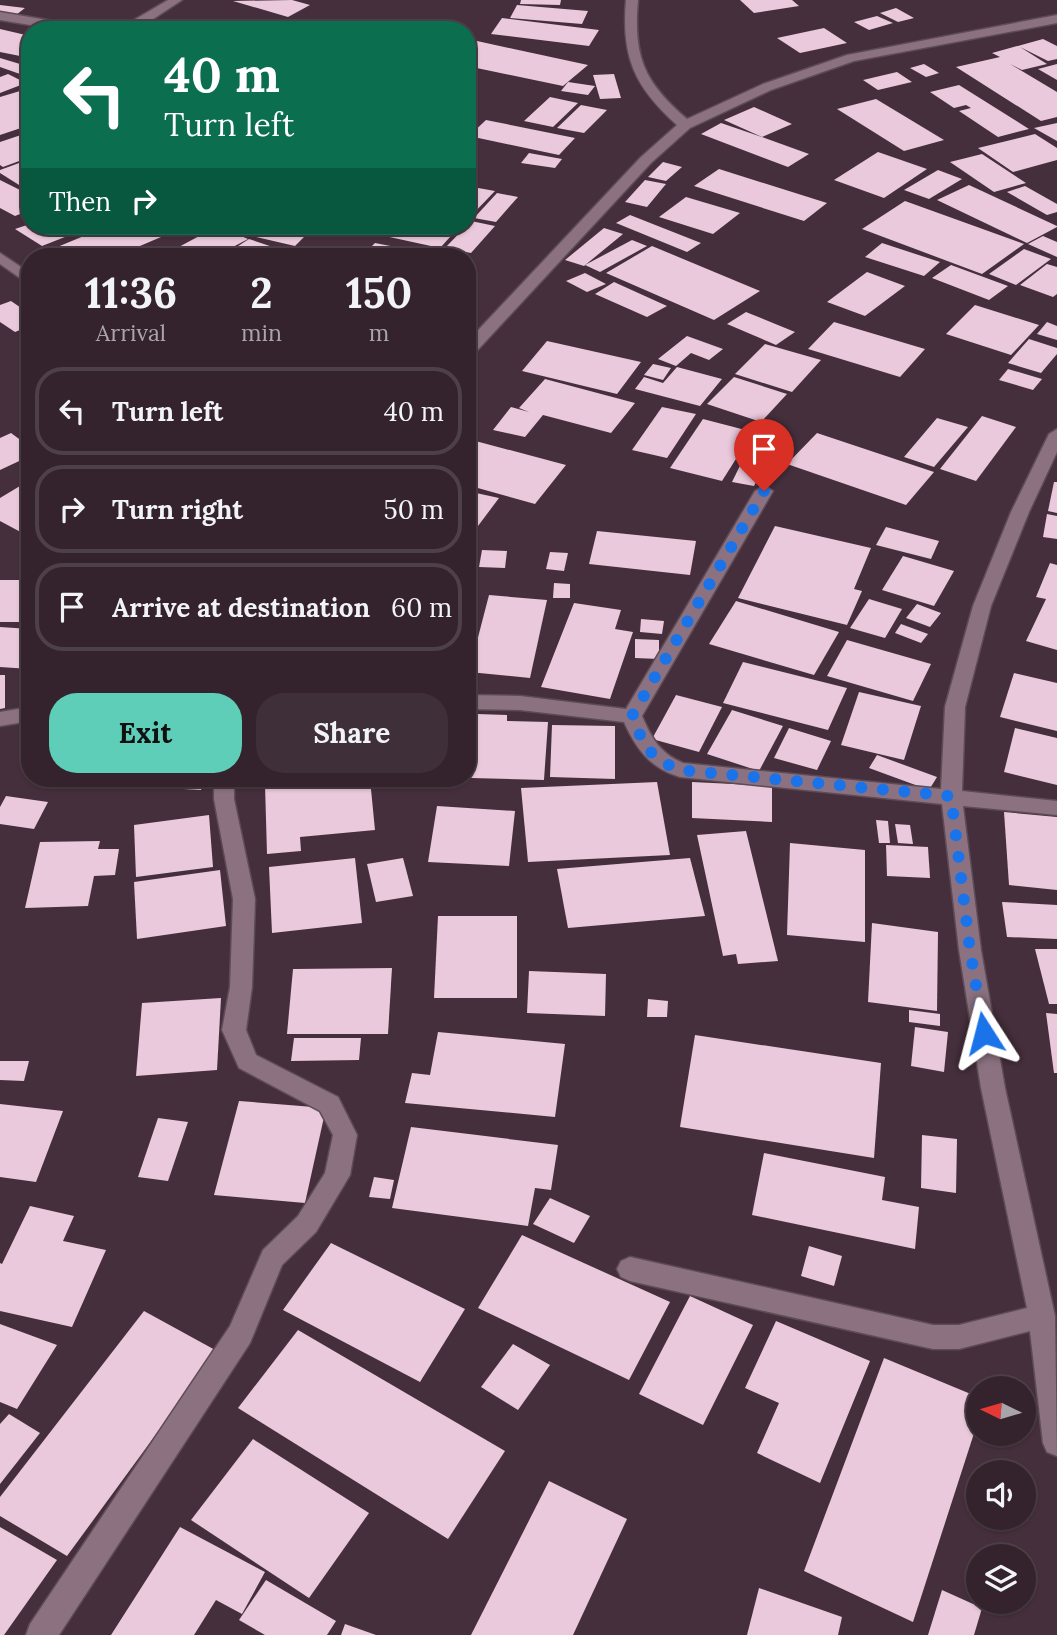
<!DOCTYPE html>
<style>
:root{--surface:#34232d;--page:#3f2f39;--text:#f1f3f6;--muted:#a9a4aa;--line:#4e4049;--accent:#5eceb8}
body{margin:0;font-family:Lora,serif;background:var(--page);color:var(--text);height:100vh;display:flex;flex-direction:column;font-size:26px;white-space:nowrap}
*{box-sizing:border-box;margin:0}
p{font-size:23px;color:var(--muted)}
.icon{flex:none;width:38px;height:38px;fill:none;stroke:currentColor;stroke-width:2;stroke-linecap:round;stroke-linejoin:round}
.map{position:relative;flex:1;overflow:hidden}
.drawer{position:absolute;left:21px;top:248px;width:455px;height:539px;display:flex;flex-direction:column;background:var(--surface);border-radius:28px;box-shadow:0 2px 5px #0004,0 0 0 2px var(--line)}
.drawer>*{flex:none}
.top-card{position:absolute;left:21px;top:21px;width:455px;height:214px;border-radius:28px;box-shadow:0 2px 5px #0004,0 0 0 2px var(--line);background:#0b6e4f;color:#fff;overflow:hidden}
.needle{width:46px;rotate:275deg}
.controls{position:absolute;left:966px;top:1376px;display:grid;gap:14px}
.controls a{display:grid;place-items:center;width:70px;height:70px;border-radius:50%;background:var(--surface);box-shadow:0 2px 5px #0004,0 0 0 2px var(--line);font-size:35px}
.pin{position:absolute;display:grid;place-items:center;width:60px;height:60px;color:#fff;margin:-72px -30px;border-radius:50% 50% 50% 0;rotate:-45deg;box-shadow:0 0 7px #0007}
.pin .icon{rotate:45deg}
.me{position:absolute;width:77px;margin:-38px;rotate:351deg;stroke-linejoin:round;filter:drop-shadow(0 0 5px #0008)}
.turn{display:flex;align-items:center;gap:24px;height:147px;padding:0 28px;font-size:32px}
.turn .icon{width:91px;height:91px;stroke-width:2.5}
.turn b{display:block;font-size:49px;line-height:60px}
.then{display:flex;align-items:center;height:66px;padding:0 28px;background:#0003;gap:14px;font-size:26px}
.eta{display:flex;justify-content:space-evenly;align-items:center;height:119px;text-align:center}
.eta b{font-size:42px;font-weight:700;line-height:49px}
.button{display:flex;gap:14px;margin-top:auto;padding:14px 28px}
.button a{flex:1;height:80px;border-radius:28px;background:var(--accent);color:#111;font-size:28px;font-weight:700;line-height:80px;text-align:center}
.button a+a{background:var(--page);color:var(--text)}
ul{padding:0;list-style:none}
li{display:flex;align-items:center;gap:21px;height:88px;margin:0 14px 10px;padding:0 14px;border:4px solid var(--line);border-radius:28px}
li div{flex:1}
li b{display:block;font-size:26px}
li em{font-style:normal}
.map>svg:first-child{display:block}
.building{fill:#e9c9db}
.lines{fill:none;stroke-linecap:round;stroke-linejoin:round}
.minor-casing{stroke:#5d4b55;stroke-width:3}
.minor{fill:#8c7281;fill-rule:evenodd}
.route{stroke:#1a73e8;stroke-width:12;stroke-dasharray:0 21.6}
</style>
<div class="map">
<svg width="1057" height="1635" viewBox="0 0 1057 1635">
<rect width="100%" height="100%" fill="#452f3c"/>
<!-- building -->
<g class="building">
<polygon points="292,0 310,5 288,17 233,1"/>
<polygon points="521,0 561,0 560,5 520,4"/>
<polygon points="740,0 792,0 799,6 754,13"/>
<polygon points="0,5 25,8 16,15 0,13"/>
<polygon points="517,5 588,11 582,24 510,18"/>
<polygon points="896,8 914,18 898,22 880,13"/>
<polygon points="877,16 893,23 869,30 854,22"/>
<polygon points="502,18 599,30 589,46 491,34"/>
<polygon points="824,28 847,43 800,53 777,38"/>
<polygon points="0,29 30,36 30,58 0,52"/>
<polygon points="1043,39 1057,46 1057,59 1048,61 1020,47 1047,64 1022,70 1010,64 1057,92 1057,117 1041,121 956,67 1000,57 992,53"/>
<polygon points="477,41 588,65 563,86 467,66 467,49"/>
<polygon points="0,58 30,67 30,69 20,74 0,67"/>
<polygon points="924,64 939,73 926,77 910,68"/>
<polygon points="1057,64 1057,80 1038,69"/>
<polygon points="897,72 912,82 878,90 863,80"/>
<polygon points="8,74 26,83 0,93 0,77"/>
<polygon points="614,74 621,98 600,99 593,75"/>
<polygon points="568,82 595,86 588,95 561,91"/>
<polygon points="959,85 1029,129 998,137 959,111 971,108 966,105 954,108 930,92"/>
<polygon points="30,88 30,125 0,135 0,97"/>
<polygon points="550,97 578,103 553,127 524,121"/>
<polygon points="876,99 944,140 904,151 837,109"/>
<polygon points="581,105 607,110 584,133 557,128"/>
<polygon points="754,107 792,124 762,137 724,120"/>
<polygon points="486,120 575,138 559,155 469,136"/>
<polygon points="721,123 759,136 809,154 788,167 701,134"/>
<polygon points="1057,123 1057,141 1034,128"/>
<polygon points="30,132 30,157 3,167 0,165 0,142"/>
<polygon points="1035,134 1057,148 1057,160 1013,172 978,148"/>
<polygon points="878,152 927,169 884,198 834,180"/>
<polygon points="529,153 562,159 555,168 521,163"/>
<polygon points="982,154 1026,183 994,192 950,162"/>
<polygon points="30,159 30,189 27,190 0,173 0,170"/>
<polygon points="663,162 682,167 666,181 648,177"/>
<polygon points="719,169 827,203 804,221 694,186"/>
<polygon points="938,170 962,179 929,199 904,190"/>
<polygon points="0,180 30,195 30,210 15,216 0,208"/>
<polygon points="645,180 666,184 647,207 625,202"/>
<polygon points="969,185 1057,226 1057,227 1027,243 937,200"/>
<polygon points="467,186 495,191 469,218 467,218"/>
<polygon points="1025,186 1057,204 1057,212 1047,215 1007,192"/>
<polygon points="497,193 518,197 496,222 474,218"/>
<polygon points="686,197 740,213 713,234 659,217"/>
<polygon points="905,201 1024,244 982,274 862,229"/>
<polygon points="630,215 701,243 687,252 616,223"/>
<polygon points="471,221 495,226 471,253 445,248"/>
<polygon points="30,224 30,226 93,226 42,246 15,229"/>
<polygon points="108,226 187,226 114,257 62,257 50,250"/>
<polygon points="218,226 248,239 214,257 160,257"/>
<polygon points="241,226 264,226 306,235 295,246 234,232"/>
<polygon points="339,226 460,226 440,248"/>
<polygon points="604,228 623,234 584,266 565,260"/>
<polygon points="1043,236 1057,242 1057,257 1028,244"/>
<polygon points="249,239 288,252 281,257 221,257"/>
<polygon points="632,240 647,246 600,272 585,265"/>
<polygon points="375,243 442,256 442,257 361,257"/>
<polygon points="882,243 940,262 924,276 865,257"/>
<polygon points="652,246 760,291 714,320 606,273"/>
<polygon points="1024,249 1051,259 1016,285 989,274"/>
<polygon points="1047,264 1057,267 1057,294 1053,297 1020,285"/>
<polygon points="951,265 1008,286 989,300 932,278"/>
<polygon points="867,272 905,286 865,316 827,302"/>
<polygon points="585,273 606,284 587,292 566,281"/>
<polygon points="614,282 667,306 647,317 595,294"/>
<polygon points="11,301 30,314 30,326 15,332 0,322 0,305"/>
<polygon points="975,305 1039,325 1011,355 946,334"/>
<polygon points="746,312 795,332 776,345 727,324"/>
<polygon points="834,322 925,349 900,377 808,349"/>
<polygon points="1047,322 1057,326 1057,340 1037,334"/>
<polygon points="687,336 723,349 709,360 691,353 676,366 658,359"/>
<polygon points="1029,339 1057,348 1057,354 1041,373 1008,363"/>
<polygon points="547,341 641,362 617,394 522,371"/>
<polygon points="765,344 821,360 792,392 735,374"/>
<polygon points="653,364 671,368 663,380 644,375"/>
<polygon points="677,367 722,379 700,406 635,389 644,377 663,383"/>
<polygon points="1008,369 1042,379 1033,390 999,380"/>
<polygon points="734,377 787,394 761,422 707,404"/>
<polygon points="545,379 635,403 611,433 543,415 525,437 493,430 511,407 529,412 519,408"/>
<polygon points="662,407 696,414 667,458 632,450"/>
<polygon points="982,416 1016,427 976,481 940,469"/>
<polygon points="937,418 968,427 934,467 904,457"/>
<polygon points="703,419 753,432 722,481 670,468"/>
<polygon points="11,433 30,447 30,456 0,470 0,438"/>
<polygon points="817,433 934,472 906,505 787,464"/>
<polygon points="754,437 776,441 754,486 732,482"/>
<polygon points="468,439 566,465 535,504 467,485"/>
<polygon points="30,480 30,537 0,521 0,498"/>
<polygon points="1054,482 1057,482 1057,513 1048,511"/>
<polygon points="467,491 499,498 469,538 467,538"/>
<polygon points="1047,514 1057,516 1057,539 1043,537"/>
<polygon points="775,526 871,548 854,589 862,591 847,625 738,598"/>
<polygon points="886,527 939,541 931,559 876,545"/>
<polygon points="597,531 696,541 690,575 589,564"/>
<polygon points="482,550 507,551 505,568 479,567"/>
<polygon points="550,552 568,553 564,571 546,569"/>
<polygon points="903,556 954,571 934,606 882,590"/>
<polygon points="1050,563 1057,565 1057,650 1026,641 1046,599 1036,597"/>
<polygon points="467,567 470,567 475,628 467,629"/>
<polygon points="0,580 30,580 30,602 22,622 0,622"/>
<polygon points="554,583 570,584 570,598 553,598"/>
<polygon points="489,595 547,600 530,678 469,672"/>
<polygon points="869,599 902,609 885,638 850,628"/>
<polygon points="736,601 839,632 814,675 709,644"/>
<polygon points="574,603 621,610 615,629 633,632 610,699 541,687"/>
<polygon points="917,604 941,613 930,627 906,618"/>
<polygon points="641,619 664,621 662,634 640,632"/>
<polygon points="901,624 928,634 921,643 895,633"/>
<polygon points="0,627 30,629 30,669 0,667"/>
<polygon points="635,639 659,640 659,659 635,658"/>
<polygon points="847,640 931,664 913,701 827,676"/>
<polygon points="743,662 847,688 828,730 723,703"/>
<polygon points="1014,673 1057,683 1057,731 1000,717"/>
<polygon points="0,675 5,675 5,708 0,709"/>
<polygon points="25,684 30,684 30,704 20,704"/>
<polygon points="859,692 921,706 904,760 841,745"/>
<polygon points="676,695 722,707 699,752 652,739"/>
<polygon points="732,710 783,726 759,771 707,754"/>
<polygon points="477,714 507,715 507,721 548,722 544,780 471,778"/>
<polygon points="552,725 615,726 615,779 550,777"/>
<polygon points="789,728 831,741 817,770 774,758"/>
<polygon points="1015,728 1057,738 1057,785 1004,772"/>
<polygon points="877,755 937,777 929,790 869,768"/>
<polygon points="116,779 204,779 201,790 114,785"/>
<polygon points="337,779 370,779 375,830 300,837 301,851 267,854 265,785"/>
<polygon points="657,782 670,855 528,862 521,788"/>
<polygon points="692,782 772,786 772,822 692,818"/>
<polygon points="6,796 48,802 34,829 0,824 0,807"/>
<polygon points="437,806 515,811 509,866 428,862"/>
<polygon points="1004,812 1057,817 1057,890 1009,885"/>
<polygon points="209,815 213,867 136,877 134,825"/>
<polygon points="876,820 888,821 890,843 879,843"/>
<polygon points="895,824 910,825 913,844 898,843"/>
<polygon points="746,831 778,961 738,964 736,954 723,956 697,835"/>
<polygon points="100,841 98,849 119,849 115,875 94,876 88,906 25,908 40,842"/>
<polygon points="790,843 865,850 865,942 787,935"/>
<polygon points="886,845 928,847 930,878 887,876"/>
<polygon points="355,858 362,923 272,933 269,867"/>
<polygon points="403,858 413,896 376,902 367,864"/>
<polygon points="690,858 705,916 568,928 557,869"/>
<polygon points="220,870 226,926 137,939 134,882"/>
<polygon points="1002,902 1057,905 1057,939 1007,937"/>
<polygon points="438,916 517,916 517,998 434,998"/>
<polygon points="872,923 938,932 937,1011 868,1002"/>
<polygon points="1035,949 1057,949 1057,1004 1049,1004"/>
<polygon points="392,968 388,1034 287,1034 293,969"/>
<polygon points="529,971 606,974 605,1016 527,1013"/>
<polygon points="221,998 217,1070 136,1076 142,1003"/>
<polygon points="648,999 668,1001 667,1017 647,1017"/>
<polygon points="909,1010 940,1014 940,1026 909,1022"/>
<polygon points="1046,1013 1057,1014 1057,1073 1054,1073"/>
<polygon points="915,1027 948,1032 944,1072 911,1066"/>
<polygon points="438,1032 565,1044 555,1117 405,1103 412,1073 430,1075"/>
<polygon points="695,1035 881,1063 874,1158 680,1127"/>
<polygon points="294,1038 361,1038 359,1060 291,1061"/>
<polygon points="0,1061 29,1061 24,1081 0,1080"/>
<polygon points="239,1101 326,1108 305,1203 214,1195"/>
<polygon points="0,1104 63,1111 36,1182 0,1177"/>
<polygon points="158,1118 188,1122 168,1181 138,1177"/>
<polygon points="411,1127 558,1145 551,1190 535,1188 528,1226 392,1208"/>
<polygon points="922,1135 957,1139 956,1193 921,1188"/>
<polygon points="764,1153 885,1177 882,1200 919,1207 915,1249 752,1215"/>
<polygon points="374,1177 394,1180 390,1199 369,1197"/>
<polygon points="550,1198 590,1216 574,1243 533,1224"/>
<polygon points="30,1206 74,1216 63,1241 106,1250 72,1327 0,1311 0,1263 2,1264"/>
<polygon points="522,1235 670,1302 629,1380 478,1308"/>
<polygon points="331,1243 465,1309 420,1382 283,1310"/>
<polygon points="809,1246 842,1256 834,1286 801,1276"/>
<polygon points="690,1296 753,1325 703,1425 639,1394"/>
<polygon points="144,1311 217,1351 67,1556 0,1516 0,1497"/>
<polygon points="776,1321 870,1361 820,1483 757,1453 779,1403 745,1388"/>
<polygon points="0,1324 57,1345 17,1409 0,1402"/>
<polygon points="298,1330 505,1451 448,1539 238,1408"/>
<polygon points="513,1344 550,1365 518,1410 481,1387"/>
<polygon points="884,1358 978,1397 978,1421 913,1622 804,1571"/>
<polygon points="9,1414 40,1433 0,1484 0,1424"/>
<polygon points="253,1439 369,1513 309,1598 191,1520"/>
<polygon points="549,1481 627,1519 573,1635 471,1635"/>
<polygon points="0,1527 57,1560 4,1635 0,1635"/>
<polygon points="180,1527 265,1572 242,1614 216,1600 194,1635 111,1635"/>
<polygon points="266,1580 336,1621 327,1635 265,1635 239,1620"/>
<polygon points="759,1588 842,1617 838,1635 747,1635"/>
<polygon points="942,1590 982,1608 974,1635 928,1635"/>
<polygon points="345,1624 376,1635 341,1635"/>
</g>
<g class="lines">
<!-- minor casing -->
<g class="minor-casing">
<g id="minor">
<polygon points="168,0 182,0 138,29 117,30"/>
<path d="M626,0H638C633,57 644,82 687,119L763,84L847,55L1057,15V23L854,61L771,90L690,128L651,163L473,355L467,357V342L641,157L677,125C635,87 621,58 626,0Z"/>
<polygon points="0,12 83,26 89,30 60,30 0,20"/>
<polygon points="0,253 30,273 30,285 0,264"/>
<path d="M1057,429V452L1029,512L991,606L965,707L962,791L1057,801V815L963,806L981,950L1005,1088L1055,1316L1057,1456L1047,1452L1043,1443L1030,1331L959,1349H933L630,1281L621,1277L617,1269L621,1261L630,1257L933,1325H959L1027,1308L981,1088L959,950L942,804L680,777C650,768 636,749 624,722L520,710L467,709V695L520,696L626,709L755,491L764,486L773,491L642,716C652,739 660,753 683,763L941,789L945,707L973,606L1011,512L1049,434Z"/>
<polygon points="30,707 30,721 0,726 0,712"/>
<polygon points="214,779 234,779 234,799 255,899 252,987 246,1030 256,1055 338,1097 357,1135 350,1175 316,1232 282,1265 250,1343 59,1635 26,1635 30,1624 230,1326 263,1250 298,1216 325,1173 333,1135 320,1111 239,1068 222,1030 230,987 233,899 214,799"/>
</g>
</g>
<!-- minor -->
<use href="#minor" class="minor"/>
</g>
<g class="lines">
<!-- route -->
<path class="route" d="M764,491L632,716C645,747 648,757 680,770L951,796L970,950L984,1033"/>
</g>
</svg>
<div class="controls">
<a><svg class="needle" viewBox="-14 -14 28 28"><path d="M0-13l5 13h-10z" fill="#e53935"/><path d="M0 13l5-13h-10z" fill="#a9a4aa"/></svg></a>
<a><svg class="icon" aria-label="sound" viewBox="0 0 24 24"><path d="M4 9h4l5-4v14l-5-4H4zM17 9q2 3 0 6"/></svg></a>
<a><svg class="icon" aria-label="layers" viewBox="0 0 24 24"><path d="M12 4l9 5-9 5-9-5zM3 14l9 5 9-5"/></svg></a>
</div>
<div class="pin" style="left:764px;top:491px;background:#d93025"><svg class="icon" aria-label="arrive" viewBox="0 0 24 24"><path d="M6 21V4h12l-3 4 3 4H6"/></svg></div>
<svg class="me" style="left:984px;top:1033px" viewBox="-20 -20 40 40"><path d="M0-17L14 15 0 8-14 15z" fill="#1a73e8" stroke="#fff" stroke-width="4"/></svg>
<div class="top-card">
<div class="turn"><svg class="icon" aria-label="left" viewBox="0 0 24 24"><path d="M17 20v-9H6M10 6l-5 5 5 5"/></svg><div><b>40 m</b>Turn left</div></div>
<div class="then">Then<svg class="icon" aria-label="right" viewBox="0 0 24 24"><path d="M7 20v-9h11M14 6l5 5-5 5"/></svg></div>
</div>
<section class="drawer">
<div class="eta">
<div><b>11:36</b><p>Arrival</p></div>
<div><b>2</b><p>min</p></div>
<div><b>150</b><p>m</p></div>
</div>
<ul>
<li><svg class="icon" aria-label="left" viewBox="0 0 24 24"><path d="M17 20v-9H6M10 6l-5 5 5 5"/></svg><div><b>Turn left</b></div><em>40 m</em></li>
<li><svg class="icon" aria-label="right" viewBox="0 0 24 24"><path d="M7 20v-9h11M14 6l5 5-5 5"/></svg><div><b>Turn right</b></div><em>50 m</em></li>
<li><svg class="icon" aria-label="arrive" viewBox="0 0 24 24"><path d="M6 21V4h12l-3 4 3 4H6"/></svg><div><b>Arrive at destination</b></div><em>60 m</em></li>
</ul>
<div class="button"><a>Exit</a><a>Share</a></div>
</section>
</div>
